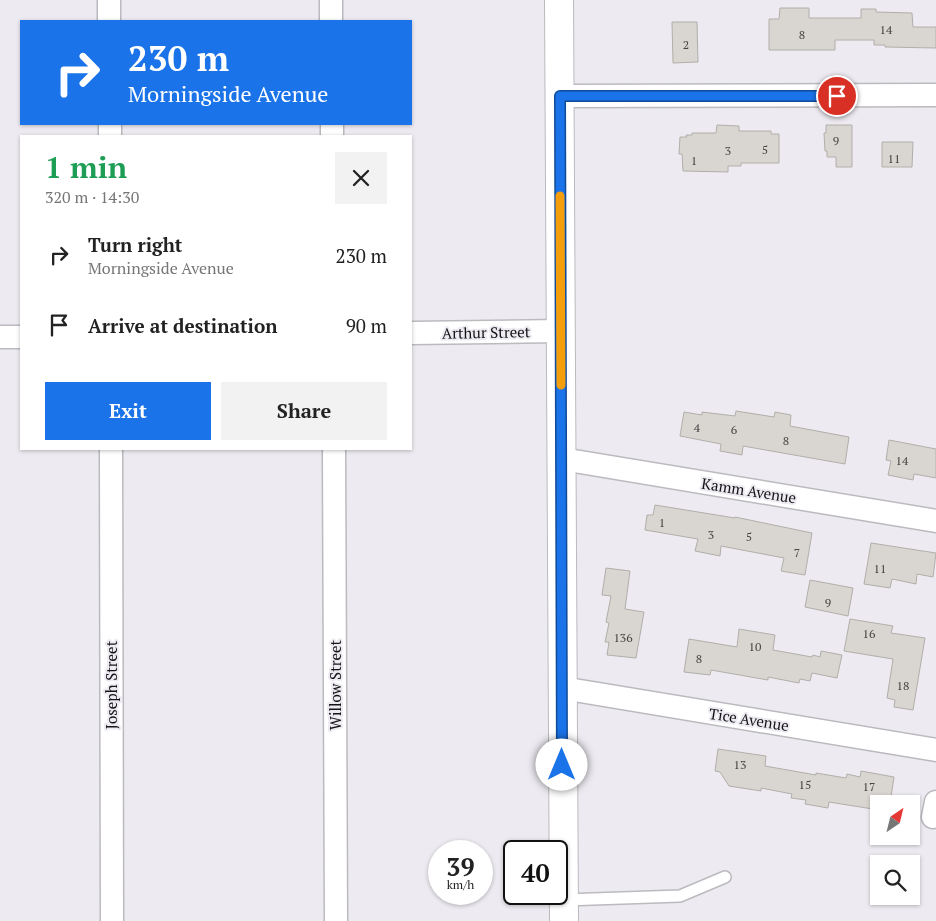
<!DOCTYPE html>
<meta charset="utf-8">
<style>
:root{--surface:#fff;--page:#f2f2f2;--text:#222;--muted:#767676;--accent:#1a73e8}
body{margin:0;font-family:"PT Serif",serif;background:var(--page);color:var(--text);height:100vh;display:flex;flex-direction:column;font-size:19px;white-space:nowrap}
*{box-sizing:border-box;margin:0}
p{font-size:16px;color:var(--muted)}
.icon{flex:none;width:28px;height:28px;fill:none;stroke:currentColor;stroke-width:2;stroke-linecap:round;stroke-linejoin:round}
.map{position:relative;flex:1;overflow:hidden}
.drawer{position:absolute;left:20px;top:135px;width:392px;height:315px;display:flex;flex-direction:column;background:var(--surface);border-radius:0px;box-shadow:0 1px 4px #0004}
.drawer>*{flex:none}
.banner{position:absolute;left:20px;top:20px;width:392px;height:105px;border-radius:0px;box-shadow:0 1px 4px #0004;background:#1a73e8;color:#fff;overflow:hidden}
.needle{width:32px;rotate:35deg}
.fabs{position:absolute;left:870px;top:795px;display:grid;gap:10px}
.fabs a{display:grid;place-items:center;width:50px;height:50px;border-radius:0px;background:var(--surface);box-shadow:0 1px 4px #0004;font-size:25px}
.speed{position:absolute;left:428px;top:840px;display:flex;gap:10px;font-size:25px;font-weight:700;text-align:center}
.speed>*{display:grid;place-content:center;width:65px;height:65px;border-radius:50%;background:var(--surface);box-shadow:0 1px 4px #0004;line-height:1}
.speed small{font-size:12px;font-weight:400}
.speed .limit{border:2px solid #111;border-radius:8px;background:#fff;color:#111}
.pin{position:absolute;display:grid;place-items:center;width:42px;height:42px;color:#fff;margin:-21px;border:2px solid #fff;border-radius:50%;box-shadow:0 1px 5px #0007}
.me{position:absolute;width:55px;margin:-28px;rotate:0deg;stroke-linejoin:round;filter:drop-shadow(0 0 4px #0008)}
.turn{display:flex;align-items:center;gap:18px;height:105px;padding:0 25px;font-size:22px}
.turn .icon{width:65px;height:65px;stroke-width:2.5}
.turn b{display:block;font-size:35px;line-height:42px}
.round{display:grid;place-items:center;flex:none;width:52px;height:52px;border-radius:0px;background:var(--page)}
.summary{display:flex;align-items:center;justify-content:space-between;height:85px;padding:0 25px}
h1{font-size:30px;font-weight:700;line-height:38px;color:#1e9e55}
.cta{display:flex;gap:10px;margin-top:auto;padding:10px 25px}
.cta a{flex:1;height:58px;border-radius:0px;background:var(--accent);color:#fff;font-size:20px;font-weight:700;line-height:58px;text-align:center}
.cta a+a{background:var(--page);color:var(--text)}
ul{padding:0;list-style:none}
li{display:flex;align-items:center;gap:15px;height:70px;padding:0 25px}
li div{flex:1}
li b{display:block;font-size:19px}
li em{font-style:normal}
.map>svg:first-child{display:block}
.building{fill:#d9d5d1;stroke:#b2aeaa}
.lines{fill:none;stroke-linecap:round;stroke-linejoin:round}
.lane-casing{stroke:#bbbabf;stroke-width:14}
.street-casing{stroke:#bbbabf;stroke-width:25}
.secondary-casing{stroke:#bbbabf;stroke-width:30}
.lane{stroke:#fff;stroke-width:11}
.street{stroke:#fff;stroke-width:22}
.secondary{stroke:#fff;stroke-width:28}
.route-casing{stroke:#114b97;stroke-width:12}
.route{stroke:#1a73e8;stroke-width:9}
.slow{stroke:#f59e0b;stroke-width:9}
.labels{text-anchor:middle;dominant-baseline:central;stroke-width:4;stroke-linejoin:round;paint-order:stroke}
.number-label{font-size:12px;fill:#454444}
.street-label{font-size:15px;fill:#141315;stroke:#edebf1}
</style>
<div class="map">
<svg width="936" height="921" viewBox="0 0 936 921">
<rect width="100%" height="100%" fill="#edebf1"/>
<!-- building -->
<g class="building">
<polygon points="780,8 809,8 809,18 861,18 861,9 876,9 876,12 912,13 913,27 936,27 936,48 885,47 885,45 874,45 874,40 835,40 835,50 769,50 769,19 779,19"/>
<polygon points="672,22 697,22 698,62 673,63"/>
<polygon points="717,125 739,126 739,131 771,131 771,134 779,134 779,163 741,163 741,166 728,166 728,172 683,171 682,154 679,154 680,137 687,137 686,135 692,135 692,133 716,133"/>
<polygon points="826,125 852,125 852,167 836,167 836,157 827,157 827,151 825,151 824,133 826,133"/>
<polygon points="882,142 913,142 912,167 882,167"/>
<polygon points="736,411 774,417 775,412 791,415 790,426 849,437 845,464 743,446 742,455 720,451 721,444 680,436 684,412 702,415 702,412 735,416"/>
<polygon points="889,440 936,449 936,478 914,474 913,480 888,475 891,461 886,460"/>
<polygon points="655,505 735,518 735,517 812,533 805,575 781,571 784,558 721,546 720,556 695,551 698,539 645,530 647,515 653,515"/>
<polygon points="871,543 936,553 933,577 917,574 916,584 892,579 890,588 864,584"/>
<polygon points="606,568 630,571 625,609 644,612 636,658 607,655 609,642 605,642 609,623 606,622 611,596 602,595"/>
<polygon points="810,580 853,588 848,616 805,607"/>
<polygon points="850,619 893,626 891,633 925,638 913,710 894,707 895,700 887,698 893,659 844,651"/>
<polygon points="739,629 775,635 773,650 812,657 813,655 820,657 821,651 842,655 837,678 812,673 810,681 800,679 799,683 768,677 768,680 711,670 710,675 684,672 689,639 737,647"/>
<polygon points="718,749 766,756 765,766 816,775 816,773 846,778 847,774 860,777 861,771 894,777 890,804 879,804 879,810 829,802 828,808 805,804 806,800 791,798 792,794 761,788 761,791 729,786 720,772 715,771"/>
</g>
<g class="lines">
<!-- lane casing -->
<g class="lane-casing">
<polyline id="lane" points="564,900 680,896 725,877"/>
</g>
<!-- street casing -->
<g class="street-casing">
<g id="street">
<polyline points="109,0 109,21"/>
<polyline points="331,0 331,21"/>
<polyline points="560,96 936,95"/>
<polyline points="110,124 110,136"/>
<polyline points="332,124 332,136"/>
<polyline points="411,333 561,331"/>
<polyline points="0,337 21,337"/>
<polyline points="111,449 112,921"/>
<polyline points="334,449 336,921"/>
<polyline points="562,459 936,521"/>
<polyline points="562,688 936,750"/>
<polyline points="933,817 936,802"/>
</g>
</g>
<!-- secondary casing -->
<g class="secondary-casing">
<polyline id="secondary" points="559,0 564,921"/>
</g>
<!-- lane -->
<use href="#lane" class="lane"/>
<!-- street -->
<use href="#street" class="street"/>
<!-- secondary -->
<use href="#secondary" class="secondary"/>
</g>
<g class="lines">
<!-- route casing -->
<g class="route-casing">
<polyline id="route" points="562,765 560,96 837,96"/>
</g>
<!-- route -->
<use href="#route" class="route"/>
<!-- slow -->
<polyline class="slow" points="560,196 561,385"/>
</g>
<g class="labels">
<!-- number labels -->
<g class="number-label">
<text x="886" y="29">14</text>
<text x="802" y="34">8</text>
<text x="686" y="44">2</text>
<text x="836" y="140">9</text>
<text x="765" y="149">5</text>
<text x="728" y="150">3</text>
<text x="894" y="158">11</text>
<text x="694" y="160">1</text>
<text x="697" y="427">4</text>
<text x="734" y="429">6</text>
<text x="786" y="440">8</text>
<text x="902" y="460">14</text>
<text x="662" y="522">1</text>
<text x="711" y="534">3</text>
<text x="749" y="536">5</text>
<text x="797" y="552">7</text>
<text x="880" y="568">11</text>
<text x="828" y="602">9</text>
<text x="869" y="633">16</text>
<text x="623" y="637">136</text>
<text x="755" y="646">10</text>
<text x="699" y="658">8</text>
<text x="903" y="685">18</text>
<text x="740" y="764">13</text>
<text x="805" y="784">15</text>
<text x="869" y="786">17</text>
</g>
<!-- street labels -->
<g class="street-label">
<text transform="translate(486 332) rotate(-1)">Arthur Street</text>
<text transform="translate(749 490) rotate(9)">Kamm Avenue</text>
<text transform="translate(111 685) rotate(-90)">Joseph Street</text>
<text transform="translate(335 685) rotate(-90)">Willow Street</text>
<text transform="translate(749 719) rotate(9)">Tice Avenue</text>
</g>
</g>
</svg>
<div class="fabs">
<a><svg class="needle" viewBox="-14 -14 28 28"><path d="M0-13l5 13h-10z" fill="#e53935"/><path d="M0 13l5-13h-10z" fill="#767676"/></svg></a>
<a><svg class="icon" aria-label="search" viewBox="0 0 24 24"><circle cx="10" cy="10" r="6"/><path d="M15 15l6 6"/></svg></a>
</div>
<div class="speed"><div>39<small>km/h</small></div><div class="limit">40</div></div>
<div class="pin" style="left:837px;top:96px;background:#d93025"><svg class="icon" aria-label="arrive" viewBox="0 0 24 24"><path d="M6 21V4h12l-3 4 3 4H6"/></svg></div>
<svg class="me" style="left:562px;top:765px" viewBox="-20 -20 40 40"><circle r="19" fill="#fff"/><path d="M0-13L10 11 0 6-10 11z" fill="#1a73e8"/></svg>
<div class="banner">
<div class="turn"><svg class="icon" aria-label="right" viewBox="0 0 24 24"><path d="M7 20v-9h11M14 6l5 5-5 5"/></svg><div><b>230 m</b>Morningside Avenue</div></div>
</div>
<section class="drawer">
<div class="summary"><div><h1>1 min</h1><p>320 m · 14:30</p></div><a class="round"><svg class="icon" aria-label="close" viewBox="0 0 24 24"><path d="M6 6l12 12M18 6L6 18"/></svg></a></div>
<ul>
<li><svg class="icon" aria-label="right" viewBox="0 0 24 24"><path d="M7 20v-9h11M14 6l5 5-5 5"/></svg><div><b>Turn right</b><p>Morningside Avenue</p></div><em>230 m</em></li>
<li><svg class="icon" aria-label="arrive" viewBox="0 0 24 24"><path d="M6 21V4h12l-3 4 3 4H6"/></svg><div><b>Arrive at destination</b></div><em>90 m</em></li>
</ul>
<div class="cta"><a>Exit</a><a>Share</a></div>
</section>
</div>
